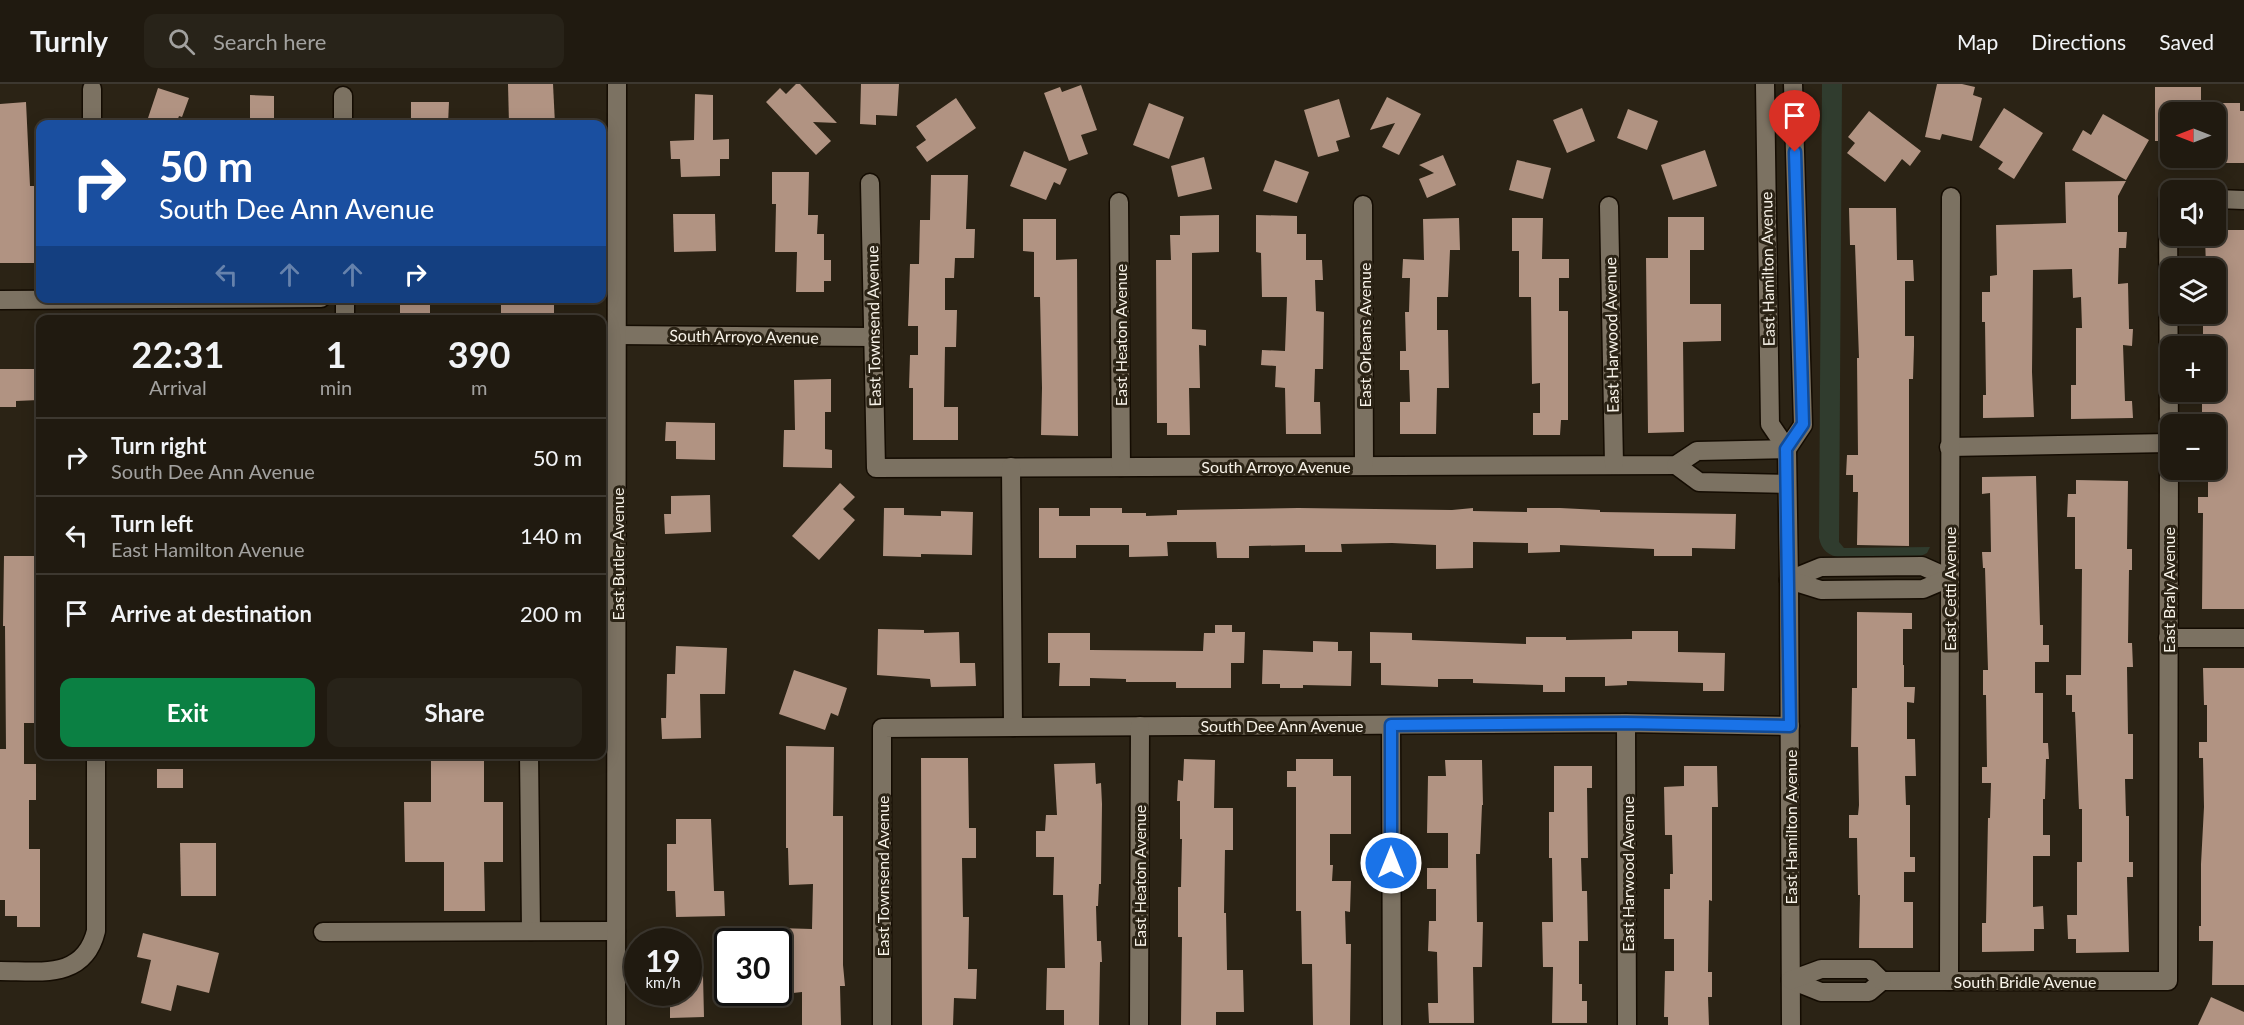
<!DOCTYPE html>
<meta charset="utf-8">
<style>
:root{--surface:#201a10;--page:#282319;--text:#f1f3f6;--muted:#a2a19f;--line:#3d3830;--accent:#0b8043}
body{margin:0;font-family:Lato,sans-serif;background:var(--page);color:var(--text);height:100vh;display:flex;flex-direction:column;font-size:22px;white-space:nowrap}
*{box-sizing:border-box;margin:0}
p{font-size:20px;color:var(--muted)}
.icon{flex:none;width:33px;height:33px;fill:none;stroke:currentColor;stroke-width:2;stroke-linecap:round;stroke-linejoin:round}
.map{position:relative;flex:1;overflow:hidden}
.drawer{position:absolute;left:36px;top:231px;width:570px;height:444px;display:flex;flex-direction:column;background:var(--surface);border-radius:12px;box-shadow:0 3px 15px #0003,0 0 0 2px var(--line)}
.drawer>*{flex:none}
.banner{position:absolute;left:36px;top:36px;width:570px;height:183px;border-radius:12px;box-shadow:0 3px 15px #0003,0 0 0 2px var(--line);background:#1a4fa0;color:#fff;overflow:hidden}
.needle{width:39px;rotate:270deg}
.buttons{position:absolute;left:2160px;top:18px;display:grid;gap:12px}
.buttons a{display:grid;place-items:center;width:66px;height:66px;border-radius:12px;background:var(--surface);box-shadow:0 3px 15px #0003,0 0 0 2px var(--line);font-size:30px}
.speed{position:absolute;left:624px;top:844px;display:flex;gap:12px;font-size:30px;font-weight:700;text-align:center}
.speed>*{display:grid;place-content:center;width:78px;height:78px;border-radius:50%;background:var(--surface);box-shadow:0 3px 15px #0003,0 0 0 2px var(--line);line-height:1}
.speed small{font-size:15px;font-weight:400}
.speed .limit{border:3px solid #111;border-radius:9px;background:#fff;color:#111}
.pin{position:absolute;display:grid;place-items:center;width:51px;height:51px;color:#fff;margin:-62px -26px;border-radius:50% 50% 50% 0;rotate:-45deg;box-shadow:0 0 6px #0007}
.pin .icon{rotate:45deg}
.me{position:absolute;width:66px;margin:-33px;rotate:0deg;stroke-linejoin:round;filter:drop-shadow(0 0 4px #0008)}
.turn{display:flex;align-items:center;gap:21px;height:126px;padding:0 24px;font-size:27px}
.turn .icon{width:78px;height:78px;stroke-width:2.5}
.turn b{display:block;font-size:42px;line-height:51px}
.lanes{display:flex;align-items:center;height:57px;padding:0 24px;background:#0003;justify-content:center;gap:30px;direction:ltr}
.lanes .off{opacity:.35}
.eta{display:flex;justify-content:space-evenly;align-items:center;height:102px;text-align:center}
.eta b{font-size:36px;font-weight:700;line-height:42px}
.action{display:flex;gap:12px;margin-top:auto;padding:12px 24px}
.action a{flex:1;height:69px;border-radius:12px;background:var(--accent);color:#fff;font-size:24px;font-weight:700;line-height:69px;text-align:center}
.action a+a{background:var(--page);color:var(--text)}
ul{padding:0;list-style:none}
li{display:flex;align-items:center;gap:18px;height:78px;padding:0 24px;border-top:2px solid var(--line)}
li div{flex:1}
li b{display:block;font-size:22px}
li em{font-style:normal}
header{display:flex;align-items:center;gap:36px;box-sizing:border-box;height:84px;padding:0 30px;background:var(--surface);border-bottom:2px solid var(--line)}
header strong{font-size:28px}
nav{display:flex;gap:33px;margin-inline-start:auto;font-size:21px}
.search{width:420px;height:54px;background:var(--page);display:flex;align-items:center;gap:15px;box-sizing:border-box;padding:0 21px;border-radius:12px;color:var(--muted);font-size:22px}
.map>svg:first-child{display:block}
.green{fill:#303c2e}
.building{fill:#b19382}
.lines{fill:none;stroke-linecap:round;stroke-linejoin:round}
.minor-casing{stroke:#140c02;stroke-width:21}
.minor{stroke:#7c7262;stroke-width:18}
.route-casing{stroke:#114b97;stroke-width:15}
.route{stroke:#1a73e8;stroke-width:10}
.labels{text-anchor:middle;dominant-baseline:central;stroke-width:6;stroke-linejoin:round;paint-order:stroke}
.street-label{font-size:16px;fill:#f7f2e8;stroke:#2b2315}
</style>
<header>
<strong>Turnly</strong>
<div class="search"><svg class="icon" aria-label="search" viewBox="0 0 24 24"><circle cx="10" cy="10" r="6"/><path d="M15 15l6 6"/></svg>Search here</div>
<nav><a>Map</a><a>Directions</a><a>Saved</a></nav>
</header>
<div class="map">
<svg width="2244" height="941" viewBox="0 0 2244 941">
<rect width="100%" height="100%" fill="#2b2315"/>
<!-- green -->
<path class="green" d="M1822,0H1842L1839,458L1844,464L1930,463L1927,469L1919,473L1841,474C1828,471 1822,467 1819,454Z"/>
<!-- building -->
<g class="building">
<polygon points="508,0 553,0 555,40 509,40"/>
<polygon points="796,0 800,0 837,39 813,38 831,57 816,71 766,18 780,4 786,10"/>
<polygon points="861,0 899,0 897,32 876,31 876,41 860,40"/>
<polygon points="1937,0 1962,0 1975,3 1973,11 1982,14 1972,57 1942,50 1940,56 1925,53"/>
<polygon points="1081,1 1097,46 1081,51 1088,70 1069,77 1044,9 1060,3 1062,8"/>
<polygon points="2155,3 2201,3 2201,28 2170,28 2170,57 2155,57"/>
<polygon points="158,4 189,14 182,33 179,32 176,40 146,40"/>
<polygon points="695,10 713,11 713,56 729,55 729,75 720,75 720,92 681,93 680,75 671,75 670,57 694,56"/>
<polygon points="250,11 274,12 274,40 250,40"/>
<polygon points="1387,13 1421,30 1399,71 1382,63 1395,39 1370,46"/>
<polygon points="956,14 976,44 927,78 916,63 926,56 916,42"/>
<polygon points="1339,15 1350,53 1336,57 1339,67 1318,73 1304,26"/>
<polygon points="26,18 30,102 34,102 34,179 0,179 0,20"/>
<polygon points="411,18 449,18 448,40 411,40"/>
<polygon points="1149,19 1184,33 1169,75 1133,61"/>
<polygon points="2216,19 2240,19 2240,27 2244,27 2244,79 2216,79"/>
<polygon points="1582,24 1595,57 1567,69 1553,36"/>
<polygon points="2004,24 2043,49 2014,95 1998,85 2003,78 1979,63"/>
<polygon points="1628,25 1658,37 1647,66 1617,54"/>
<polygon points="1869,27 1921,67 1910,82 1902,75 1885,98 1847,69 1855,59 1848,53"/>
<polygon points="2103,30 2149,56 2126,96 2072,66 2083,46 2091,51"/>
<polygon points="1705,66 1717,102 1673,116 1661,81"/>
<polygon points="1024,67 1067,85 1060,101 1054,98 1046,116 1010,102"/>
<polygon points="1443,71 1456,101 1427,114 1419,95 1434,89 1419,81"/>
<polygon points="1204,73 1212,105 1178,113 1171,82"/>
<polygon points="1275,76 1309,88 1297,119 1263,107"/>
<polygon points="1517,76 1551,84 1543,115 1509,106"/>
<polygon points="772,88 809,88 808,131 818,131 817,150 824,150 824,176 831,176 831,197 824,197 824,208 796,208 797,168 775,168 776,120 772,120"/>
<polygon points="931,91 968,91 966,145 975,145 974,174 955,174 954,194 945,194 945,226 957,226 956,263 945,263 944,323 958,323 958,356 913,356 913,304 909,304 910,271 918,271 918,242 908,242 910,180 919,180 920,136 930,136"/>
<polygon points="2126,97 2118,112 2118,148 2127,148 2126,164 2119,164 2118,200 2128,199 2129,245 2133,245 2132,262 2123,261 2125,317 2132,317 2133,334 2071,335 2071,301 2076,301 2076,244 2082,244 2081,213 2073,214 2072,185 2033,186 2032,288 2034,333 1983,334 1983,311 1986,311 1985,238 1982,238 1982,208 1990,208 1990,192 1997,191 1996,141 2066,139 2065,98"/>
<polygon points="1849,124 1896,124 1897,176 1913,176 1914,197 1905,197 1905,252 1914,252 1914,262 1913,295 1909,295 1909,462 1857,461 1858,408 1853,408 1853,391 1846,391 1847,371 1858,371 1857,274 1859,274 1855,161 1850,161"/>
<polygon points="673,130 715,130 716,167 674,168"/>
<polygon points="1219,131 1219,168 1192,169 1192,245 1206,246 1206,262 1199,261 1200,304 1189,304 1190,351 1167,351 1167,339 1157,339 1156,176 1171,176 1170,151 1180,151 1180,132"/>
<polygon points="1256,131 1297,132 1297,150 1306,150 1306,176 1322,176 1323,196 1315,196 1316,227 1324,228 1323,285 1315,285 1314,318 1320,318 1321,350 1286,350 1285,304 1275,303 1276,282 1261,281 1262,266 1285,267 1287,213 1262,213 1261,169 1256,168"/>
<polygon points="1668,133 1704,133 1704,166 1690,166 1690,220 1721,220 1721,257 1683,258 1684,348 1648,349 1646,174 1668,174"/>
<polygon points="1459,134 1460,166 1450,166 1448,213 1437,213 1437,246 1448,246 1449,304 1437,304 1436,350 1400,350 1400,318 1410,318 1409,286 1400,286 1400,267 1406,267 1405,228 1409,228 1410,194 1402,194 1403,175 1424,176 1423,135"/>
<polygon points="1512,134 1543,134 1542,175 1569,175 1569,194 1559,194 1559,227 1568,227 1568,336 1561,336 1560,351 1533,351 1533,329 1540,329 1540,299 1532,300 1531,213 1519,213 1519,167 1512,167"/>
<polygon points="1023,135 1056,135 1056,176 1077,175 1078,352 1041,351 1042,304 1040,213 1034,213 1034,168 1023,167"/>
<polygon points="2216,146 2244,146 2244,525 2202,525 2203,429 2198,429 2198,413 2208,413 2208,391 2216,391 2216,332 2202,332 2202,308 2216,308 2216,262 2203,262 2203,230 2216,230 2216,184 2206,184 2205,152 2216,152"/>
<rect x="400" y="214" width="30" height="22"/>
<rect x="501" y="214" width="53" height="22"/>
<polygon points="0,285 38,285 39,316 16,317 16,323 0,323"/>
<polygon points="831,295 831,328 825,328 825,365 832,366 832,384 783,383 784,346 795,346 794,296"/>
<polygon points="666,338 715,339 715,376 676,375 676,357 665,357"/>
<polygon points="2036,392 2040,541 2043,541 2043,561 2049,561 2049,578 2035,578 2035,609 2043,609 2043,659 2048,659 2049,675 2046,675 2045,715 2043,715 2043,751 2050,751 2050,772 2033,772 2033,823 2043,822 2044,845 2034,845 2034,867 1982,868 1982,839 1986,839 1988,734 1990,734 1991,699 1982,699 1982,683 1987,683 1986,611 1983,611 1983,586 1988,586 1985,484 1983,484 1982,468 1991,468 1990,409 1982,410 1982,393"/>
<polygon points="2076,396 2128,397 2127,465 2132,465 2132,486 2129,486 2128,559 2132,559 2133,583 2127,583 2128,650 2133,650 2133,695 2125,695 2126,732 2129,732 2129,778 2133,778 2133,793 2127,793 2129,868 2076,869 2076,855 2068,855 2067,831 2077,831 2077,778 2082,778 2082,725 2079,725 2075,628 2072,628 2072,611 2066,611 2066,591 2081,591 2082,485 2075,485 2075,433 2067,433 2068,410 2076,410"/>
<polygon points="840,399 855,413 843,425 855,436 819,476 792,452"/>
<polygon points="710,411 711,448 665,450 664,430 671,430 671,412"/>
<polygon points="884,424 904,424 904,431 941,432 941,427 973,428 972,471 921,470 921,473 883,472"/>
<polygon points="1039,424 1059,424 1059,432 1090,432 1090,424 1122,424 1122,429 1146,429 1146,432 1177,431 1177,426 1298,424 1452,426 1473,424 1473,427 1527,428 1527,424 1560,424 1600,426 1600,428 1736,430 1735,465 1692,464 1692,472 1654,472 1654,465 1560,461 1560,468 1528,469 1528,459 1473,458 1473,484 1436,485 1436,461 1392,459 1341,460 1342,468 1305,468 1305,461 1249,462 1249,474 1217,474 1216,458 1167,458 1168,472 1129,473 1129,461 1076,461 1076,474 1039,474"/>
<polygon points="4,472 40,472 39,639 24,639 24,680 36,680 36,716 29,716 29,765 40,765 40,843 17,843 17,832 5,832 5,816 0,816 0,665 6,665 5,542 3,542"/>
<polygon points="1857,528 1912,529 1912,545 1903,545 1903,581 1904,581 1904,603 1915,603 1914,619 1907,618 1907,655 1915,655 1916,692 1905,692 1906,721 1910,721 1910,773 1915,773 1915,788 1904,788 1904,818 1913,818 1913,864 1859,864 1860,811 1858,811 1857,754 1849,754 1849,731 1858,731 1859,721 1858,663 1851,663 1852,604 1857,604"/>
<polygon points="1215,541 1232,541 1232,548 1245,548 1244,579 1231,579 1231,604 1176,604 1176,598 1126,598 1126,595 1090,594 1090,602 1059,602 1060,579 1048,579 1048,549 1090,549 1090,566 1203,567 1204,549 1215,549"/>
<polygon points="878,545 924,546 924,549 959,548 960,579 975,579 976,602 931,603 930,595 877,591"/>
<polygon points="1632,547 1678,547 1678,568 1725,569 1724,607 1703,607 1703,599 1627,597 1627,601 1605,602 1605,593 1565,593 1565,608 1543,608 1543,601 1473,599 1473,595 1438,595 1438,603 1381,601 1381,579 1370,579 1370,548 1412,549 1412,556 1526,560 1526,553 1566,553 1566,556 1632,555"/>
<polygon points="1313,557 1338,558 1338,567 1352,567 1351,602 1303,601 1303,604 1280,604 1280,600 1262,600 1263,566 1313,568"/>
<polygon points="676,562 727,564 725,610 700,610 701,654 662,655 661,634 666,634 667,590 675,590"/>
<polygon points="2203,584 2244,584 2244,901 2212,901 2213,857 2199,857 2199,842 2201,842 2201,780 2204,723 2203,674 2199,674 2199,658 2207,658 2207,621 2204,621"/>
<polygon points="794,586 847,604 838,632 831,629 825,646 779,630"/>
<polygon points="786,662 834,663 833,732 843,732 843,881 845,902 840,902 841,941 802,941 802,908 793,909 792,873 778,872 778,844 812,845 813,800 789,801 788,764 786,764"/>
<polygon points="431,670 484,670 484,718 503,718 503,778 484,778 485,827 444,827 444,778 405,778 404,718 431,718"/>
<polygon points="921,674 968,674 969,744 976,744 976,774 962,774 963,833 969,833 968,885 977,885 976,915 954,914 953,941 922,941"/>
<polygon points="1184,675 1215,676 1214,724 1233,724 1233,766 1225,766 1224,829 1226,829 1227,886 1243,886 1244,928 1216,928 1216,941 1181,941 1182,853 1178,853 1178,803 1181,803 1182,755 1180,755 1180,717 1177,717 1178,696 1183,697"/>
<polygon points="1296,675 1333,675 1333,692 1351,692 1351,750 1330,750 1330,781 1333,781 1332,797 1351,797 1350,828 1345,827 1346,860 1351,860 1350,941 1313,941 1312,880 1302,880 1301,827 1296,827 1296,703 1287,703 1287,687 1296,687"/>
<polygon points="1445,676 1482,676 1483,721 1482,721 1480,770 1476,770 1477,838 1483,838 1482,883 1473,883 1474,939 1429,939 1428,919 1438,919 1437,868 1428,867 1429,837 1436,837 1436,805 1427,805 1427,784 1448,784 1448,749 1427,749 1428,692 1446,692"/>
<polygon points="1095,679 1096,700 1101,699 1102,720 1101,800 1099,800 1098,822 1096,822 1097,857 1101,857 1102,878 1100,878 1099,941 1064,941 1064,926 1046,926 1047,884 1065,884 1063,811 1053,811 1054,773 1036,773 1036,747 1045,747 1046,731 1057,731 1054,680"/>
<polygon points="1554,682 1592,682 1592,704 1587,704 1588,774 1581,774 1582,807 1587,807 1588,857 1579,857 1579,900 1582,900 1582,917 1587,917 1587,939 1552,939 1553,883 1543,883 1542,838 1553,838 1552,774 1549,774 1549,728 1554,728"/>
<polygon points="1684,682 1717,682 1718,723 1712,723 1712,817 1709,816 1708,888 1712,888 1712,913 1708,913 1709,941 1668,941 1668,933 1664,933 1665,887 1674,887 1674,855 1664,855 1664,805 1670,805 1670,790 1673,790 1672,751 1665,751 1664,703 1684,702"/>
<rect x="157" y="685" width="26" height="19"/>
<polygon points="676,735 711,735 714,807 724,807 725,832 676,833 675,807 667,807 667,760 676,760"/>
<polygon points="180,759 216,759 216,812 181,812"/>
<polygon points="143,849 219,869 209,909 177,901 171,927 141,919 151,876 137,873"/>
<polygon points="688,891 703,891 704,933 670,934 670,909 688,909"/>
<polygon points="2211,913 2244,928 2244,941 2198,941"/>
</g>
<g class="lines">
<!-- minor casing -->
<g class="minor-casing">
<g id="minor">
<polyline points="1765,0 1770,340 1787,365 1789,496 1791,941"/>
<polyline points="343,12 343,40"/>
<polyline points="92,40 92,5"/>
<polyline points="870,99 876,384 1676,381 1697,367 1787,365"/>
<polyline points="2216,115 2244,116"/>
<polyline points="1119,118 1121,383"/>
<polyline points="1363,121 1364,381"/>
<polyline points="1609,122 1614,380"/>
<polyline points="0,216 321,214"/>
<polyline points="345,236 345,214"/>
<polyline points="615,251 873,253"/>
<polyline points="1949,363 2169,359"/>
<polyline points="1787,365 1803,341 1793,0"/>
<polyline points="1676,381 1699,398 1787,400"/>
<polyline points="1011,383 1013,643"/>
<polyline points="1789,496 1821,483 1922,482 1949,494"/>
<polyline points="1789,496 1821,506 1923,505 1949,494"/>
<polyline points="2168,554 2244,554"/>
<polyline points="1626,639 1627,941"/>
<polyline points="1391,641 1392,941"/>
<polyline points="529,670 531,847"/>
<polyline points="323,848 616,847"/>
<path d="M0,887C40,887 84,896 96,847V670"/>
<polyline points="1791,896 1821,908 1869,908 1882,897 2168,897 2169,359 2168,115 2170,115"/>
<polyline points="1791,896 1821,885 1870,885 1882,897"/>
<polyline points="1949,897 1951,113"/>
<polyline points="616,941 617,0"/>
<polyline points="882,941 882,644 1626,639 1790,642"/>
<polyline points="1139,941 1140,642"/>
</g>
</g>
<!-- minor -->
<use href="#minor" class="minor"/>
</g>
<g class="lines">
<!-- route casing -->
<g class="route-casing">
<polyline id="route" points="1391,779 1391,641 1626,639 1790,642 1786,365 1803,340 1795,68"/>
</g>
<!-- route -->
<use href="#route" class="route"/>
</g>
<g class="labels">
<!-- street labels -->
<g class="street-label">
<text transform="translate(1767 185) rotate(-91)">East Hamilton Avenue</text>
<text transform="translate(873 242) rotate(-91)">East Townsend Avenue</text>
<text transform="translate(1120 251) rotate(-90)">East Heaton Avenue</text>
<text transform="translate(1364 251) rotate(-90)">East Orleans Avenue</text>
<text transform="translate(1611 251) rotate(-91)">East Harwood Avenue</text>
<text transform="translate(744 252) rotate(1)">South Arroyo Avenue</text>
<text x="1276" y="382">South Arroyo Avenue</text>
<text transform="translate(617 470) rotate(-90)">East Butler Avenue</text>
<text transform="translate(1949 505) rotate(-90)">East Cetti Avenue</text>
<text transform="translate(2168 506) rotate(-90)">East Braly Avenue</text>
<text x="1282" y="641">South Dee Ann Avenue</text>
<text transform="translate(1790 743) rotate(-90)">East Hamilton Avenue</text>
<text transform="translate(1627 790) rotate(-90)">East Harwood Avenue</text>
<text transform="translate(882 792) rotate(-90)">East Townsend Avenue</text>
<text transform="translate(1139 792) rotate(-90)">East Heaton Avenue</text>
<text x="2025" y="897">South Bridle Avenue</text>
</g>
</g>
</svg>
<div class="buttons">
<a><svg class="needle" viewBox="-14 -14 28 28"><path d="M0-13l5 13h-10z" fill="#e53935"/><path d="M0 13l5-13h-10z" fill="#a2a19f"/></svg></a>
<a><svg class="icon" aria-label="sound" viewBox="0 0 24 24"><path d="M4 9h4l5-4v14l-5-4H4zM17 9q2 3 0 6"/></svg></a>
<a><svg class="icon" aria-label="layers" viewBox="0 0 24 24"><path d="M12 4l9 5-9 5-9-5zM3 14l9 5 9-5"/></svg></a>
<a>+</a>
<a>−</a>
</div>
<div class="speed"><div>19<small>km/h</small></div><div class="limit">30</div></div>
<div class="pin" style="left:1795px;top:68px;background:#d93025"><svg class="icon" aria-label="arrive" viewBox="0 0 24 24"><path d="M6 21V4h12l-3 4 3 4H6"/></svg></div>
<svg class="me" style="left:1391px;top:779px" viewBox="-20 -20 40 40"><circle r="17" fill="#1a73e8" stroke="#fff" stroke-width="3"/><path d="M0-11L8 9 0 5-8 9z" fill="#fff"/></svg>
<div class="banner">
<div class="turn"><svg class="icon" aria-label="right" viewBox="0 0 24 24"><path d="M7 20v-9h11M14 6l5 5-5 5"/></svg><div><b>50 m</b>South Dee Ann Avenue</div></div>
<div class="lanes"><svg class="icon off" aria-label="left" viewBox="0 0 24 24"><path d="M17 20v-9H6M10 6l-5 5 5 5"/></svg><svg class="icon off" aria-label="ahead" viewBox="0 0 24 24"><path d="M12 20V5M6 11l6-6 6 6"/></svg><svg class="icon off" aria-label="ahead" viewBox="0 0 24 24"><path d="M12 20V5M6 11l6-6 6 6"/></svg><svg class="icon" aria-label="right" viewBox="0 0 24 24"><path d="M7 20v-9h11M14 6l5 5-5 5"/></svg></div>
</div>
<section class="drawer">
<div class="eta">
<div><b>22:31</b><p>Arrival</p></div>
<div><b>1</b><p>min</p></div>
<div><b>390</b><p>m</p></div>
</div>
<ul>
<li><svg class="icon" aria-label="right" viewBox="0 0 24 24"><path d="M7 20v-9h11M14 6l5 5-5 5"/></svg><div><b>Turn right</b><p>South Dee Ann Avenue</p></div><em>50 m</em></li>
<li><svg class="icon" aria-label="left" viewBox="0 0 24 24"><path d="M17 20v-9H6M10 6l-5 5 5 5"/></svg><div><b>Turn left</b><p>East Hamilton Avenue</p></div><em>140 m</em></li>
<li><svg class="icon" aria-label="arrive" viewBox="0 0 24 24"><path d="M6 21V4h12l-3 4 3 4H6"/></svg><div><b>Arrive at destination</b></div><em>200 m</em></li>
</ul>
<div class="action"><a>Exit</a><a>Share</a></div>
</section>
</div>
